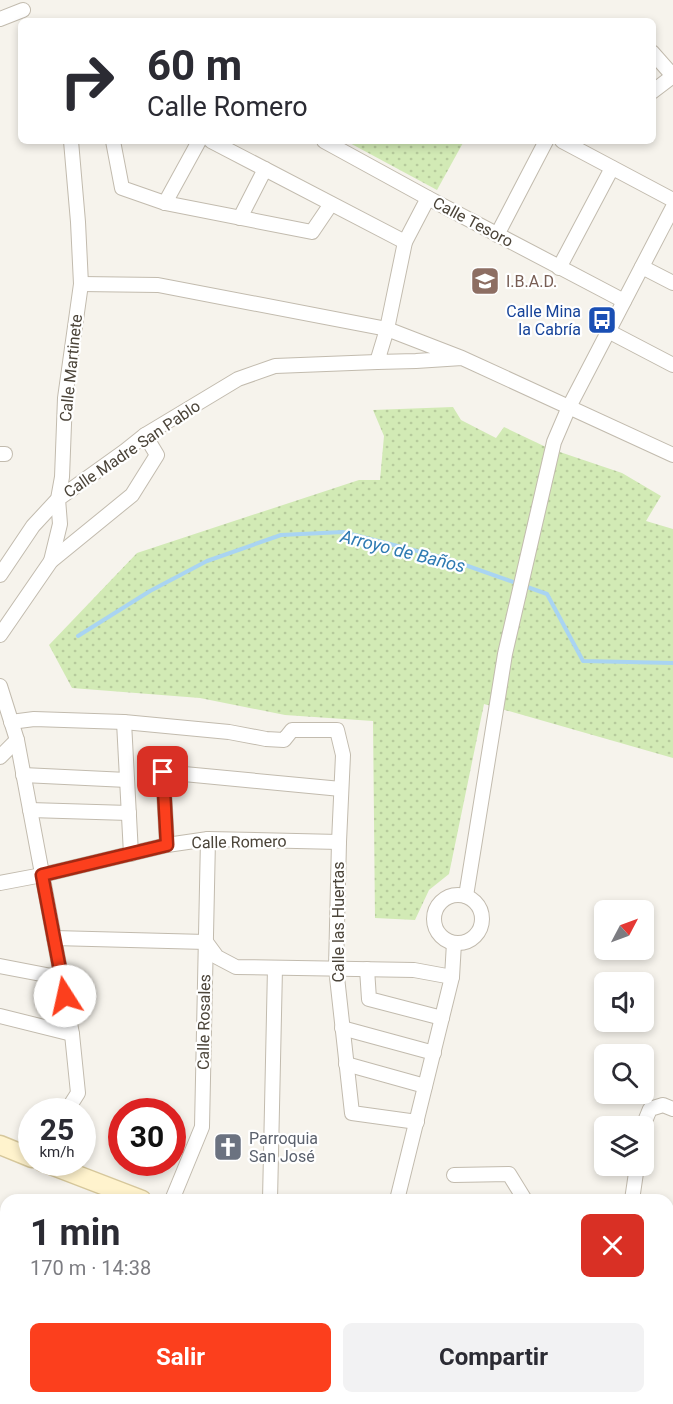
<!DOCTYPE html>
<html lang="es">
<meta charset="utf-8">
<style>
:root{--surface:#fff;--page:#f2f2f3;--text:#2b2b33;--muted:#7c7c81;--accent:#fc3f1d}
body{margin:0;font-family:Roboto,sans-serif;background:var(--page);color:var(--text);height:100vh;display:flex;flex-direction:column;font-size:22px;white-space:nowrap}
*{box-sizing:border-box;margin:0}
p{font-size:20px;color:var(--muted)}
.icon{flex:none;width:33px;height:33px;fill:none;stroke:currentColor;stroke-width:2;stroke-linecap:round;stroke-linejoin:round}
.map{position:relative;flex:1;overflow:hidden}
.panel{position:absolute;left:0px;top:1194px;width:674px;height:210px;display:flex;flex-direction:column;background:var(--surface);border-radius:18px 18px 0 0;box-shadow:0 3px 9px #0003}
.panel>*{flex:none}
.top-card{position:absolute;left:18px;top:18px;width:638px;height:126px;border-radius:9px;box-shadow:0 3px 9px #0003;background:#fff;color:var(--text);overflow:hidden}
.needle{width:39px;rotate:49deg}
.controls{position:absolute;left:594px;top:900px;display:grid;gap:12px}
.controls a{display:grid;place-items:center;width:60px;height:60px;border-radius:9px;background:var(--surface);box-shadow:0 3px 9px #0003;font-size:30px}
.speed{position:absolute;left:18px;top:1098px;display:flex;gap:12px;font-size:30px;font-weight:700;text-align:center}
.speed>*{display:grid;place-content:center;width:78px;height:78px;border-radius:50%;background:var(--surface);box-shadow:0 3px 9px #0003;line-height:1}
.speed small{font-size:15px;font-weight:400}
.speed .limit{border:9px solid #d22;background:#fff;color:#111}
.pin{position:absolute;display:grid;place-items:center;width:51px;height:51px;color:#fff;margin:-26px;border-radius:12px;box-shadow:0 3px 9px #0006}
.me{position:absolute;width:66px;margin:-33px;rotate:350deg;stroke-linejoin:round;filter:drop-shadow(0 0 4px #0008)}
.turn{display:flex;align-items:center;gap:21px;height:126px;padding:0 30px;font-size:27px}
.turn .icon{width:78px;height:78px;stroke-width:2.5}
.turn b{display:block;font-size:42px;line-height:51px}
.round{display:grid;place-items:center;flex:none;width:63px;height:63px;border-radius:9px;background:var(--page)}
.overview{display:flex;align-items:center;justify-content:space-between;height:102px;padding:0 30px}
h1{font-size:36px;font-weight:700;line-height:45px}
.action{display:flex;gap:12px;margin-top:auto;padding:12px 30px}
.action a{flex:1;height:69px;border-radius:9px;background:var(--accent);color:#fff;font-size:24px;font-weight:700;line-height:69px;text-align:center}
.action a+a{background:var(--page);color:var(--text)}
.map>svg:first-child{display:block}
.grass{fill:url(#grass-dots)}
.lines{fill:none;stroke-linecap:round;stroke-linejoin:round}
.stream{stroke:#a9d4f2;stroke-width:4}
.street-casing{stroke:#c2bbae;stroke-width:16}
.secondary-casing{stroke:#d6c79b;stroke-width:21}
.street{stroke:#fff;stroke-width:14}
.secondary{stroke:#fff3cd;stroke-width:18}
.route-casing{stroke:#a42913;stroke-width:15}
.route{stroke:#fc3f1d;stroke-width:10}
.labels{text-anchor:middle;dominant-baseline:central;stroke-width:4.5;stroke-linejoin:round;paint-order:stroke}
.street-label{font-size:16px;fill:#4b4439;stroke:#fff}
.education-label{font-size:16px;fill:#785e54;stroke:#fff;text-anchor:start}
.transit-label{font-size:16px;fill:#164399;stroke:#fff;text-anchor:end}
.worship-label{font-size:16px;fill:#5b616d;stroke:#fff;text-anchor:start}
.water-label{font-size:18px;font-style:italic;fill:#2e7ab2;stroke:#fff}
</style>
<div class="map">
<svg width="673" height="1404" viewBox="0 0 673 1404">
<defs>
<pattern id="grass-dots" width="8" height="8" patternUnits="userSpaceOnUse" patternTransform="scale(1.5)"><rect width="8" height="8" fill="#d2eab5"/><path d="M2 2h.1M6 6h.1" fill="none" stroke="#b6ca9c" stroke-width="1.8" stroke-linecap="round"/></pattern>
</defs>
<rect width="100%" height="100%" fill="#f6f3ec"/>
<!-- grass -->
<g class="grass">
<polygon points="346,141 464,141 437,190"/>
<polygon points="453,407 461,420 496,438 504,427 548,448 622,473 661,496 646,521 673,529 673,758 484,704 449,874 429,890 415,920 375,918 373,721 285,715 200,698 72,688 49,645 137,553 359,480 380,480 384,436 373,410"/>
</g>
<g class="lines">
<!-- stream -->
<polyline class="stream" points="78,636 150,591 207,561 281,535 343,532 448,559 547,594 583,661 673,663"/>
<!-- street casing -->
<g class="street-casing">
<g id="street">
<polyline points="0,19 23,10"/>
<polyline points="652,52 673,76"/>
<polyline points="652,92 673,76"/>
<polyline points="113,141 122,188 165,203 312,232 331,204"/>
<polyline points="211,141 405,242"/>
<polyline points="324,141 428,198 624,301"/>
<polyline points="562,141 673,200"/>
<polyline points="165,203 199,141"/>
<polyline points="240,218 265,169"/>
<polyline points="497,235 546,141"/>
<polyline points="642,267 673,283"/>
<polyline points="559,268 612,168"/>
<polyline points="81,284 158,285 387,329 405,242 428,198"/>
<polyline points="608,331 673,365"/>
<polyline points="462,358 416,361 377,362 387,329 462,358 673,455"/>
<polyline points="0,454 5,454"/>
<polyline points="51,561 60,524 58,499 125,451 145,435 238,379 275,366 377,362"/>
<polyline points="0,575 33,526 58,499 62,477 65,398 81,284 78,222 71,141"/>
<polyline points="0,635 51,561 132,495 157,455 145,435"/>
<polyline points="0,686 17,740 72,1034 78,1093 66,1112"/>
<polyline points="11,722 34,719 124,722 229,732 266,739 284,740 292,730 337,730 343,755 339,842 336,968 352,1113 417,1122"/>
<polyline points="124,722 131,854"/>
<polyline points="0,757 17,740"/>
<polyline points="23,775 127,780"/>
<polyline points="30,810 129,813"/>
<polyline points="167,845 163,772 341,789"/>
<polyline points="0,883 42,875 167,845 208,839 339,842"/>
<circle cx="458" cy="919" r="24"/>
<polyline points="466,896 505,654 554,442 569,407 673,207"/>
<polyline points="54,938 206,942 217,957 236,967 414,970 452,977"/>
<polyline points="0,966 62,978"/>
<polyline points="367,969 369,999 442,1018"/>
<polyline points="0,1016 72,1034"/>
<polyline points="342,1028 434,1053"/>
<polyline points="346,1064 425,1086"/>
<polyline points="643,1126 650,1109 663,1105 673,1109"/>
<polyline points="454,1175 509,1174 525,1200"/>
<polyline points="172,1200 202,1127 208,839"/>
<polyline points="270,1200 275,968"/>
<polyline points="397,1200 452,977 454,943"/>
<polyline points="632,1200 637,1166"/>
<polyline points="0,1228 6,1221"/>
<polyline points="668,1272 673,1253"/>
<polyline points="0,1336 6,1340"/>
<polyline points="109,1398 117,1404"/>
<polyline points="310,1398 326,1404"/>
<polyline points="650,1398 666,1404"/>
<polyline points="80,1404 85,1398"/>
<polyline points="156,1404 161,1398"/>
<polyline points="278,1404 286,1398"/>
<polyline points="334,1404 342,1398"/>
<polyline points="631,1404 633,1398"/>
</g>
</g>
<!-- secondary casing -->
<g class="secondary-casing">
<g id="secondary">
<polyline points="0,1145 32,1158"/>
<polyline points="43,1162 142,1200"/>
<polyline points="668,1248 673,1248"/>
</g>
</g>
<!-- street -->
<use href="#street" class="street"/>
<!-- secondary -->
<use href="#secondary" class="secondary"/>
</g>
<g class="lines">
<!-- route casing -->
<g class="route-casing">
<polyline id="route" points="65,996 42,875 167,845 163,772"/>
</g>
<!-- route -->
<use href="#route" class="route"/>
</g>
<!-- icons -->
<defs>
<g id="school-square" transform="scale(1.5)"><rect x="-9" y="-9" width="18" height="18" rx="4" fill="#8d6e63" stroke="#fff"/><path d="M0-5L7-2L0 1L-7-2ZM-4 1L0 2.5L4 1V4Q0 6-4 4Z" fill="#fff"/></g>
<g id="bus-square" transform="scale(1.5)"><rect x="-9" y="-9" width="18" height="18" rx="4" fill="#1a4fb4" stroke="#fff"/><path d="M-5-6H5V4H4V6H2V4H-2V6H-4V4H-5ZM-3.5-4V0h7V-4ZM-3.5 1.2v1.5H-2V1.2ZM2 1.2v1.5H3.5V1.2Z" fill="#fff"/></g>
<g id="church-square" transform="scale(1.5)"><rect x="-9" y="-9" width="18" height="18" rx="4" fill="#6b7280" stroke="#fff"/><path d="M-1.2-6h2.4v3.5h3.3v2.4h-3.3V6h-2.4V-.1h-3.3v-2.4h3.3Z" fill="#fff"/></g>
</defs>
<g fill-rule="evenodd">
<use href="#school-square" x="485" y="281"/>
<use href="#bus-square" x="602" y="320"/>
<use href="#church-square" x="228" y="1147"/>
</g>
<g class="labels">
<!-- street labels -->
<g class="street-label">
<text transform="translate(473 222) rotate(28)">Calle Tesoro</text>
<text transform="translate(71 368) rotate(-84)">Calle Martinete</text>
<text transform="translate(132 449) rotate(-34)">Calle Madre San Pablo</text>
<text transform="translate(239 842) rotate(-1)">Calle Romero</text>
<text transform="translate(338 922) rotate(-90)">Calle las Huertas</text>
<text transform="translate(204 1022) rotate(-89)">Calle Rosales</text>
</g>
<!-- education labels -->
<g class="education-label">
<text x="506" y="281">I.B.A.D.</text>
</g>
<!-- transit labels -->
<g class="transit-label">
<text x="581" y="311">Calle Mina<tspan x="581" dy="18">la Cabría</tspan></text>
</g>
<!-- worship labels -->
<g class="worship-label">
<text x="249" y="1138">Parroquia<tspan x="249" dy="18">San José</tspan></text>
</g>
<!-- water labels -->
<g class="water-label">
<text transform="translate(403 551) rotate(14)">Arroyo de Baños</text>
</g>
</g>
</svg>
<div class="controls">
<a><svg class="needle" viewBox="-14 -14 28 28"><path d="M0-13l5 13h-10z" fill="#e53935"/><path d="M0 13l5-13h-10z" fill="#7c7c81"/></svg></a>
<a><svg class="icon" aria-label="sound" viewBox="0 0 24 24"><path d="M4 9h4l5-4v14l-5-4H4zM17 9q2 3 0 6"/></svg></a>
<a><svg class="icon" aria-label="search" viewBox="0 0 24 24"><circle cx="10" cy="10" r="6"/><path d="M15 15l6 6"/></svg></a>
<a><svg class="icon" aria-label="layers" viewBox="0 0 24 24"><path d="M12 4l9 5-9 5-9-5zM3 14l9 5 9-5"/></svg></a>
</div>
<div class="speed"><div>25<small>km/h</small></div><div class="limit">30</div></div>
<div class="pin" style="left:163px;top:772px;background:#d93025"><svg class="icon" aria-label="arrive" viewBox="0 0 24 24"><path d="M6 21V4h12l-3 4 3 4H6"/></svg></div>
<svg class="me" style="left:65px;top:996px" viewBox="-20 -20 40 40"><circle r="19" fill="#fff"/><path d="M0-13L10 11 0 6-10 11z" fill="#fc3f1d"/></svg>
<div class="top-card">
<div class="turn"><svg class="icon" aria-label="right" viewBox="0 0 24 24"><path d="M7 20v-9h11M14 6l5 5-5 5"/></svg><div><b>60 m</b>Calle Romero</div></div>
</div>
<section class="panel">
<div class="overview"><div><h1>1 min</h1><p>170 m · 14:38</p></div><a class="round" style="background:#d93025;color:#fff"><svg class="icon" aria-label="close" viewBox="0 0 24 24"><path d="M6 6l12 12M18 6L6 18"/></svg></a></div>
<div class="action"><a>Salir</a><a>Compartir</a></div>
</section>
</div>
